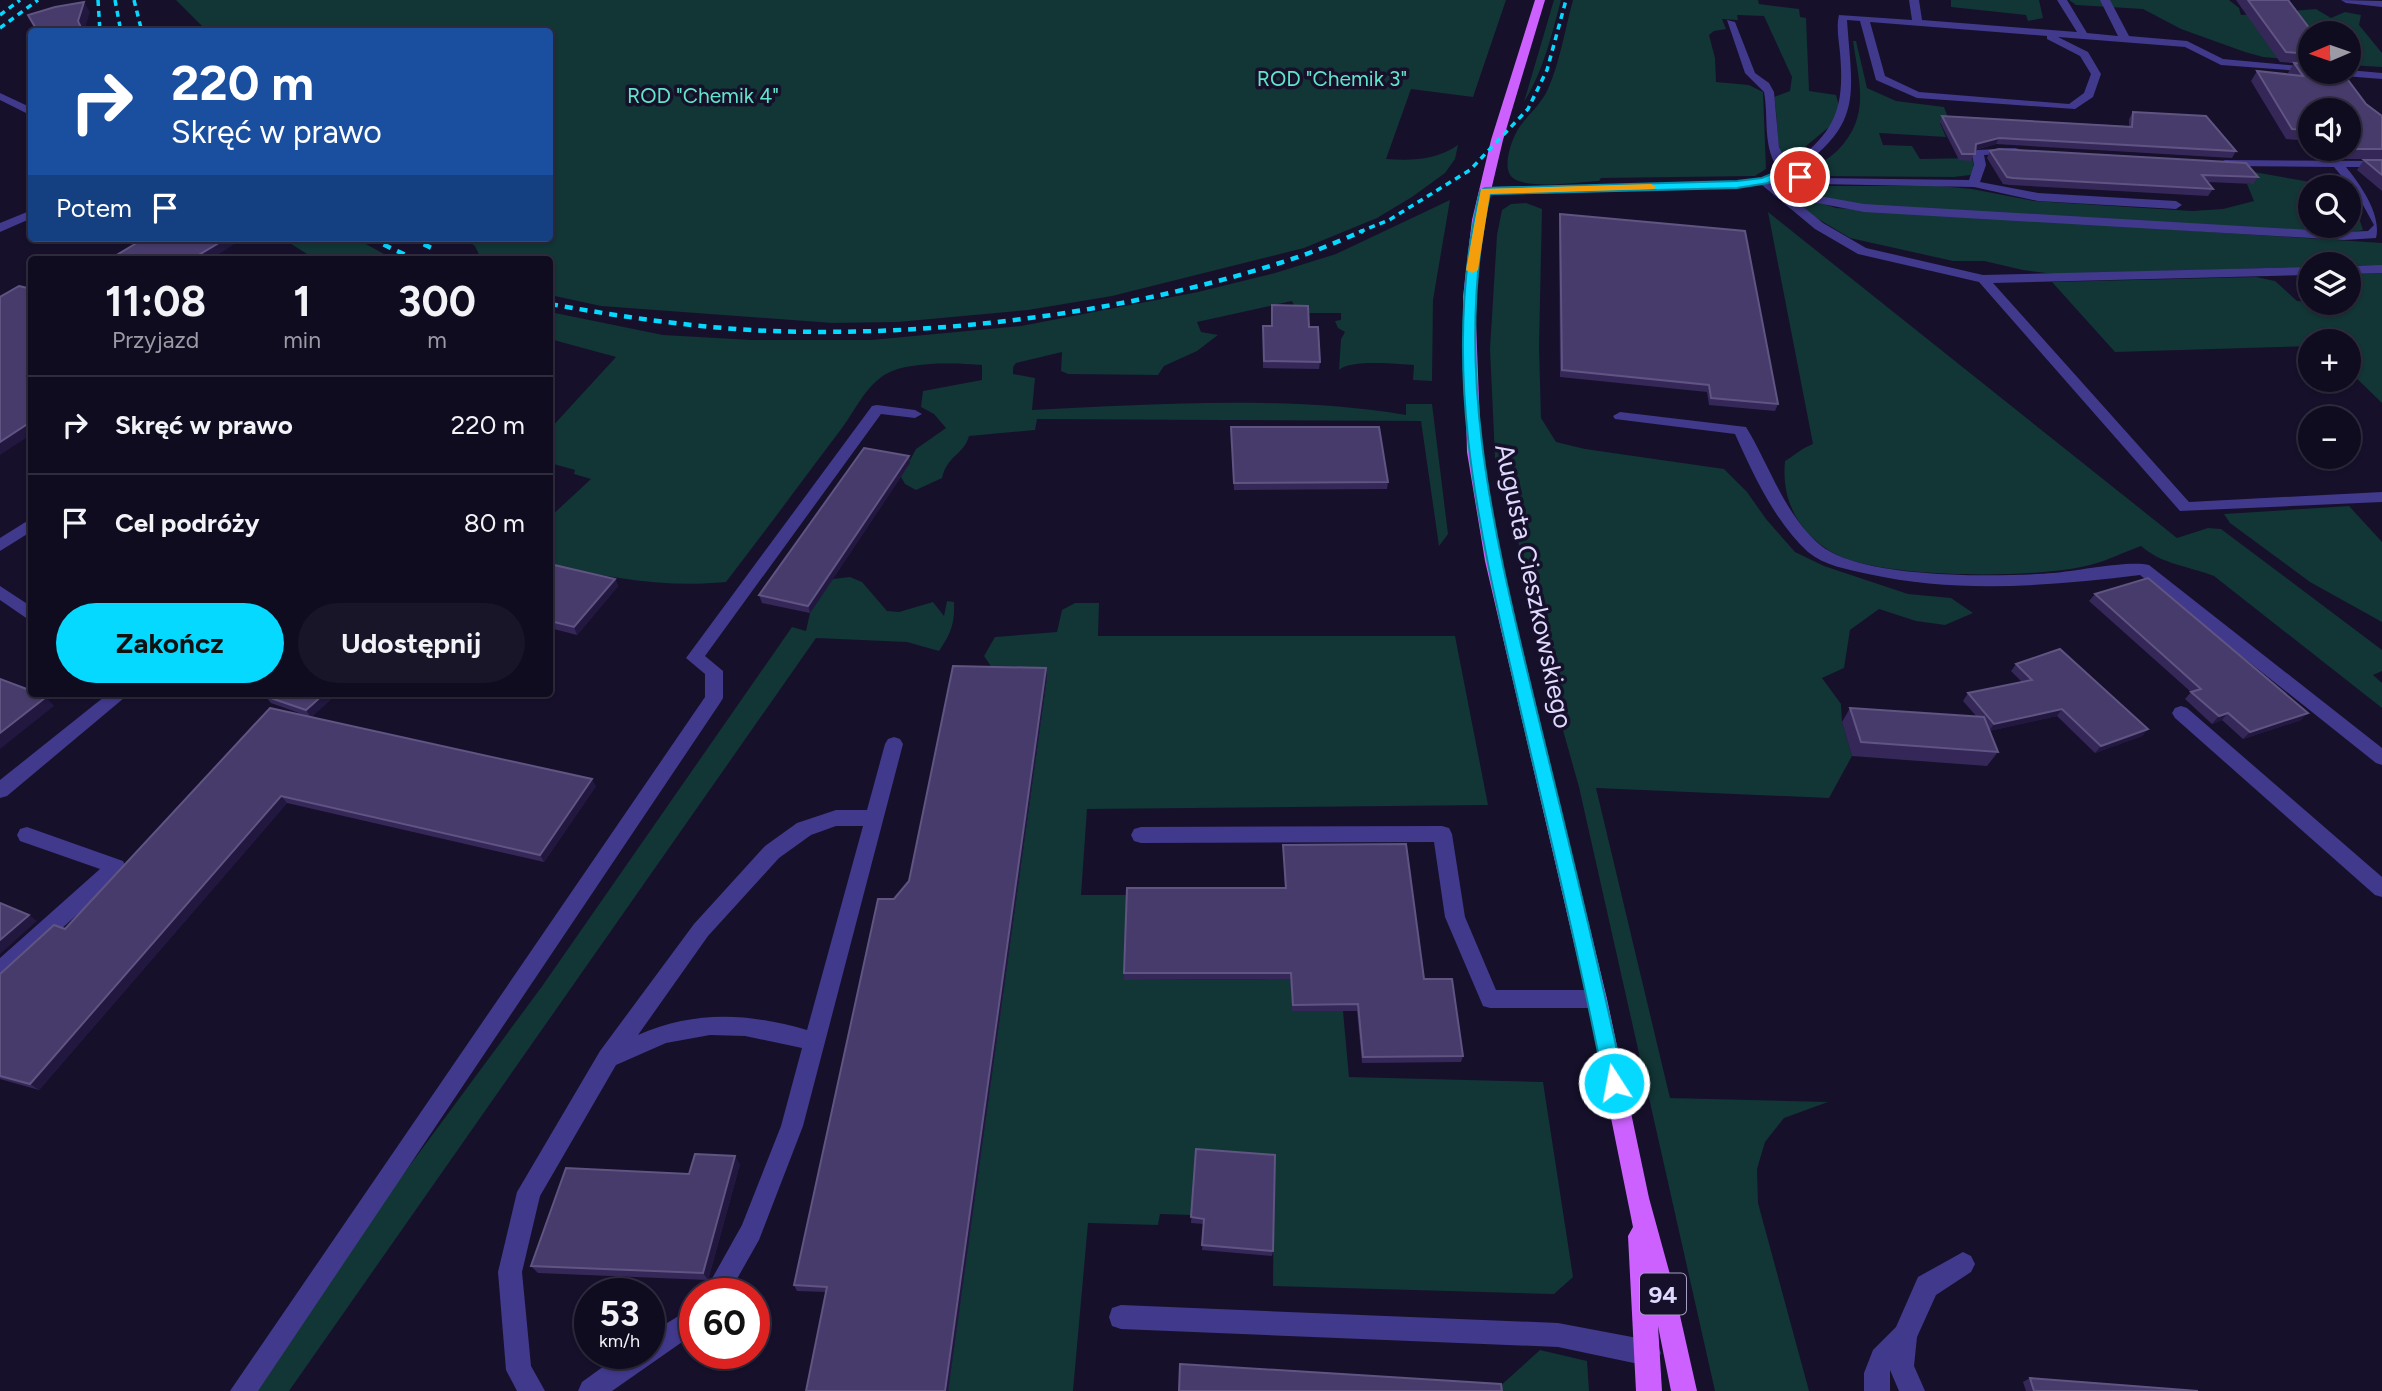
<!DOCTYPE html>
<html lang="pl">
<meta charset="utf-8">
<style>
:root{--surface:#100c20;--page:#191529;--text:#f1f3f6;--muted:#9c9ba5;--line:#302c3e;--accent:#06d9ff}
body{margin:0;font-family:Figtree,sans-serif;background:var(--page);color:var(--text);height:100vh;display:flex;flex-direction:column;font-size:26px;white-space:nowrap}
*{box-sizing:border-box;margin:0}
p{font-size:23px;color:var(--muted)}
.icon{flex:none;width:38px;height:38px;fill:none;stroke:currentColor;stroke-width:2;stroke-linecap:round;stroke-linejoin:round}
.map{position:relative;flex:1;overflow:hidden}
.panel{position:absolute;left:28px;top:256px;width:525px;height:441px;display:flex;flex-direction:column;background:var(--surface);border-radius:7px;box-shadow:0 2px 5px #0004,0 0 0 2px var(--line)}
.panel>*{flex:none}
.guide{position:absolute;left:28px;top:28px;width:525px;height:214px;border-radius:7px;box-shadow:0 2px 5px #0004,0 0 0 2px var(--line);background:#1a4fa0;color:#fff;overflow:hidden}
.needle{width:46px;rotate:268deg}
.tools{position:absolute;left:2298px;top:21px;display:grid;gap:14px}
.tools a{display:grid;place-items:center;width:63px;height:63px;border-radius:50%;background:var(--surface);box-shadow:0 2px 5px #0004,0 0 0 2px var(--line);font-size:35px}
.speed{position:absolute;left:574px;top:1278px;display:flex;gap:14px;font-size:35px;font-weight:700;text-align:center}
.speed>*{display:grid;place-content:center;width:91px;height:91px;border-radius:50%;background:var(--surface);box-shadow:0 2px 5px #0004,0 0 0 2px var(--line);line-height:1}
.speed small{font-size:18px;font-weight:400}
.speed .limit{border:10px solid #d22;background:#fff;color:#111}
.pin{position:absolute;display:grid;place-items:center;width:60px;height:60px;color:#fff;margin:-30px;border:4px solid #fff;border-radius:50%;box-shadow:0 2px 7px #0007}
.me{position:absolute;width:77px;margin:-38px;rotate:349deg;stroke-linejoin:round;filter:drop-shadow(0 0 5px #0008)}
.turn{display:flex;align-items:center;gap:24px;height:147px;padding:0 28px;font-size:32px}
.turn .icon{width:91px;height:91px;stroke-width:2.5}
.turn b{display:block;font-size:49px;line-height:60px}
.then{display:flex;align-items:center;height:66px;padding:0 28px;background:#0003;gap:14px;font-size:26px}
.eta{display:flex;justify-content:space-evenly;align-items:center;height:119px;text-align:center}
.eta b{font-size:42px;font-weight:700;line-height:49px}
.action{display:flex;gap:14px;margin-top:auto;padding:14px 28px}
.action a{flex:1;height:80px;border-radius:42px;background:var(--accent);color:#111;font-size:28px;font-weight:700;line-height:80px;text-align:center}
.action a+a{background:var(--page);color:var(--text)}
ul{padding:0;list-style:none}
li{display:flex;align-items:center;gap:21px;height:98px;padding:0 28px;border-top:2px solid var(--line)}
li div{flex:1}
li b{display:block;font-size:26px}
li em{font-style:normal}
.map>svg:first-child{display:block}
.green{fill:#123536}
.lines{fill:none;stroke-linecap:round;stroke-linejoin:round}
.lane{fill:#41398c;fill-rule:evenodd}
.primary{fill:#cc61ff;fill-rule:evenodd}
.rail-far1{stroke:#06d9ff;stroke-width:3.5;stroke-dasharray:6 5;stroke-linecap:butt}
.rail{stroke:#06d9ff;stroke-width:4.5;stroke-dasharray:8 7;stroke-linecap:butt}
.wall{fill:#352859}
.shaded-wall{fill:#21173f}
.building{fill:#473b6b;stroke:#5f5482;stroke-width:2}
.route{fill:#06d9ff;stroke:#048da6;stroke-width:2}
.slow{fill:#f59e0b}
.labels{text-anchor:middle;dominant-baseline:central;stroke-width:7;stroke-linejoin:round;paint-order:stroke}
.far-park-label{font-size:21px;fill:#60e5cb;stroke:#16102b}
.shield{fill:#16102b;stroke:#a39dbf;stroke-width:2}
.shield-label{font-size:24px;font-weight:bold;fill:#e0daff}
.street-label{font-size:26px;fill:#e0daff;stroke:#16102b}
</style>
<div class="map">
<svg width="2382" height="1391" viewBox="0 0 2382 1391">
<rect width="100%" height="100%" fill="#16102b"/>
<!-- green -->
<g class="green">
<path d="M176,0H1506L1473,97L1411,89L1386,159C1411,161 1436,160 1458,145L1455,159L1445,173L1412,197L1377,218L1304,248L1112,296L1028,310L898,322L832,323L601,306L550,295V259H481L475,246L463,238H550V32L207,31Z"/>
<path d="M1554,0H1561C1552,34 1543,72 1524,102Z"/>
<path d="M1573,0H1758L1759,4L1799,9L1800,17L1806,18L1809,91L1836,95L1840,109L1834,123L1789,160L1781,156C1776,136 1778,117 1774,97L1790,91L1792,77L1764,16L1737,15L1738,20L1722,19L1726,29L1714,31L1709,35L1715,58L1716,82L1749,85L1763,92L1766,169L1755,176L1601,178L1599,181C1579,182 1529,190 1513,178C1502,170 1510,144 1516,133C1524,117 1540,107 1548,89C1560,62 1565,29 1573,0Z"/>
<polygon points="1951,0 2039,0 2043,18 2028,21 2026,15 1951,7"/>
<polygon points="2069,0 2229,0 2239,8 2241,15 2316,9 2331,18 2345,12 2361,15 2359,25 2382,53 2382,67 2349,65 2348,33 2310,33 2310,61 2263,57 2245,52 2181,29 2143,9 2076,5"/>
<path d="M1853,41H1856L1867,88L1896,101L1944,107L1950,123H1940L1946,137L1879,133L1883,145L1912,146L1920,159L1972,158L1975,171L1970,175L1954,177L1812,176L1813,171C1820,163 1830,158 1838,150C1871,116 1859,83 1853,41Z"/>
<polygon points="2242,170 2316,183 2321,187 2310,187 2310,226 2348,226 2349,211 2360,221 2363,230 2347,233 1848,204 1816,196 1802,186 1940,186 1972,189 2034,201 2192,211 2223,209 2254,201 2247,184 2252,184"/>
<polygon points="1799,196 1836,208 2382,243 2382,266 2310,264 2310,267 2054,274 2023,270 1984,261 1953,261 1850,238 1803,210 1790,198"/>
<path d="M1450,200L1433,300L1432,381L1413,380L1414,365C1397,364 1351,359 1339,370L1341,339L1345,332L1338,328L1335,321L1341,320V313H1298L1292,301L1197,322L1201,332L1218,335L1197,351L1164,366L1158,375L1068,374L1061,371L1062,352L1016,363L1013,367V374L1035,378L1032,410C1155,404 1285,395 1406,415V404H1432L1448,534L1439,546L1421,421L1037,419L1035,430L969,436C964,455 948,454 942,478L916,490L905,484L901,477L916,449L946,428L934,414L921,407L923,391L982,380V365C956,363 909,361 886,374C864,387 855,412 839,432C801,482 764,533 726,582C666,588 608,578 550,564V517L591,479L574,474L575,470L550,463V429L616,357L550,339V312L663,335L752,340H871L1021,326L1198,292L1275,273L1336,254Z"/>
<polygon points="1526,203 1542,209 1539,347 1541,418 1556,442 1585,449 1724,469 1747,492 1766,519 1795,552 1824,566 1908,594 1951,598 1973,613 1945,625 1916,621 1879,609 1850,630 1844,668 1822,678 1841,704 1842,722 1852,756 1829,798 1596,788 1670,1098 1828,1102 1784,1118 1765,1142 1757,1169 1758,1203 1809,1391 1715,1391 1579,787 1550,684 1515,528 1495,457 1490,349 1497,235 1502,210 1511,204"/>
<path d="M1768,212L2177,538L2208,528L2221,529L2382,650V671L2373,675L2382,683V708L2214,576C2188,566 2161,564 2141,546C2124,552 2107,561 2090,565C2038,579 1882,579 1835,554C1799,534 1781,501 1785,461C1795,455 1802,448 1813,444Z"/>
<polygon points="282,238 355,238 393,259 301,259 307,254"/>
<polygon points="2382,273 2382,403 2349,371 2348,341 2310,341 2310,346 2115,352 2052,282 2256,277 2275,281 2297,301 2348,303 2349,274"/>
<polygon points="2349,506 2382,542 2382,622 2310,582 2230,523 2224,514"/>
<path d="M850,577L862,582L887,611L899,612L933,602L944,616L947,601L954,602C955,623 951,634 939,651L907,642L816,638L289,1391H253L328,1276L543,985L792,627L806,631L810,613L833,579Z"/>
<polygon points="1075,603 1099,603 1098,636 1455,636 1488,805 1087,809 1081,895 1127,895 1124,980 1290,979 1343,1011 1349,1077 1543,1082 1573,1277 1554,1294 1273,1286 1274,1161 1191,1215 1160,1214 1158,1225 1088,1223 1073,1391 948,1391 1047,677 995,672 984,656 995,637 1057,632 1062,610"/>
<polygon points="1540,1350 1587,1361 1589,1391 1499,1391 1498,1388"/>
</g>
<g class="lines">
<!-- lane -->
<g class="lane">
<path d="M1909,0H1919L1922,20L2077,32L2057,0H2067L2087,33L2118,36L2100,0H2110L2129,36L2187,41L2223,59L2310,67V72H2314L2221,65L2185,47L2058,37L2088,52L2101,74L2093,97L2075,109L1917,98L1876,80L1860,21L1847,20C1852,93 1864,124 1796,170L1817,178L1969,180L1974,165L1972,155L1977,150L2015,148L2019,149V153L1984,155L1986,165L1980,182L2038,193L2176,201L2182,205L2176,209L2038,201L1974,187L1817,184L1787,175L1779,179L1814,195L1864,204L2344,232L2368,231L2374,225L2358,196L2334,167L2225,166L2219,163L2225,160L2382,161V167H2346C2360,184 2382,215 2376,238L2344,240L1864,212L1807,201L1780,188L1823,223L1866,248L1983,275L2310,267V275L1993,283L2189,502L2382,492V502L2180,511L1979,282L1858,254L1815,229L1762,185L1737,188L1485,195L1479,191L1485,187L1737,182L1761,178L1779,170C1762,147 1769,119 1764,92L1745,73L1727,20L1735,22L1755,73L1769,83L1774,92L1779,147L1788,166C1835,134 1845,109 1840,53C1839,41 1836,27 1839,15L1912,20ZM1870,22L2047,36V39L2080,56L2091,74L2084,93L2069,104L1919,92L1885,76Z"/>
<polygon points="2341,0 2382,1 2382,7 2346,3"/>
<polygon points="2348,70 2382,73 2382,79 2331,75 2326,72"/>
<polygon points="0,93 32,108 32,116 0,100"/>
<polygon points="32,210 32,218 0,232 0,223"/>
<polygon points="2382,265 2382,273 2348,274 2348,266"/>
<polygon points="877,405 915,410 922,414 915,418 881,414 705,656 723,671 723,698 720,703 258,1391 230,1391 705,697 705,674 686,658 689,654 872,406"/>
<path d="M1620,412L1746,427C1770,466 1783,512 1819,544C1860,580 2000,577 2053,573C2076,571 2130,560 2149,565L2382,748V765L2376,763L2140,575C2049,586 1959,594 1868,574C1847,569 1825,566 1808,552C1775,522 1753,474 1735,434L1615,419L1613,416Z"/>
<polygon points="32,518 32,531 0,551 0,538"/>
<polygon points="0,586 32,607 32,622 0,600"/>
<polygon points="109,693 130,693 7,796 0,798 0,780"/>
<polygon points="2181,706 2187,708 2382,877 2382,897 2375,895 2175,718 2172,713 2175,708"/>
<path d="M894,737L900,739L903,744L803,1126L759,1240L729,1293H704L742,1225L781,1126L802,1048L745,1036L710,1035L666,1043L616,1065L540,1196L522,1272L531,1366L545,1391H517L506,1370L498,1272L517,1192L600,1051L694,924L765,846L797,823L836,810H867L885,744L888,739ZM836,826H863L807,1030C748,1013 695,1010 638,1035L708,936L779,858L811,835Z"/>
<polygon points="1442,826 1449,828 1452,834 1465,917 1496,990 1597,990 1604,992 1607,999 1604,1006 1597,1008 1490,1008 1483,1006 1445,917 1434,842 1141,843 1134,841 1131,835 1134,829 1141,827"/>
<polygon points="27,827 123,861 126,867 123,873 7,978 0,980 0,958 100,869 20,841 17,835 20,829"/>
<polygon points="1963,1252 1971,1256 1975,1264 1971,1272 1936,1295 1917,1337 1914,1366 1925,1391 1899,1391 1890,1370 1890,1391 1864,1391 1864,1373 1873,1350 1896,1327 1918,1277"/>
<polygon points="1121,1305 1558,1323 1648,1340 1657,1344 1661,1353 1657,1362 1648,1366 1558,1347 1121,1329 1112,1326 1109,1317 1112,1308"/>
<polygon points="695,1306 695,1333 612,1391 578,1391 582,1382 622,1353 649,1353 649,1334"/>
</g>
<!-- primary -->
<polygon class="primary" points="1535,0 1545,0 1503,140 1484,220 1475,297 1481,452 1501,561 1607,999 1649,1198 1674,1289 1697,1391 1671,1391 1658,1326 1662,1391 1636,1391 1628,1236 1633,1227 1587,999 1485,561 1467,452 1463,297 1472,220 1491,140"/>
<!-- rail-far1 -->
<g class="rail-far1">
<polyline points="98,0 100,32"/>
<polyline points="115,0 121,32"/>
<polyline points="134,0 142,32"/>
<polyline points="0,15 20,0"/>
<polyline points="0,28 38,0"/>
<polyline points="1359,232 1389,220 1470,170 1528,109 1547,70 1566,0"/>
</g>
<!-- rail -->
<g class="rail">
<polyline points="370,238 414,259"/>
<polyline points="410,238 434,249"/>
<path d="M550,304C623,317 697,328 771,331C941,337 1127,313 1289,260C1314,252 1339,241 1363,231"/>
</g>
</g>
<!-- wall -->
<g class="wall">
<polygon points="2236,0 2288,0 2310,33 2310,72 2366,104 2382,116 2382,159 2344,159 2332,149 2348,149 2348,110 2310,110 2310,141 2286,139 2251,81 2257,71 2289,75 2288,73 2294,63 2306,64 2280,62"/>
<polygon points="2133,112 2236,151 2232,158 1996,144 1975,150 1971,161 1959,160 1940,122 1942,116 2129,126 2129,119"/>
<polygon points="1990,151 2258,177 2253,184 2208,182 2213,189 2208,196 2010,185 2003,184 1987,158"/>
<polygon points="2364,160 2382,160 2382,191 2357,170"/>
<polygon points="1560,214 1778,404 1775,411 1709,405 1707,392 1560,377 1559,221"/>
<polygon points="1263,326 1309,327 1320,362 1319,369 1263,368"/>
<polygon points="1231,427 1388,482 1387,489 1234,490"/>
<polygon points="909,456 910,463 810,613 762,603 759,595"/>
<polygon points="550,564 615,579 618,586 577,635 550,628"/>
<polygon points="2095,594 2301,720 2243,739 2222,720 2212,724 2185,699 2191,692 2089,601"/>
<polygon points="2016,664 2148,729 2142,736 2095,753 2057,716 1989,731 1998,752 1987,766 1852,756 1842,722 1850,708 1977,717 1963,701 1968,693 2022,682 2011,671"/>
<polygon points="1047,676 948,1391 806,1391 826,1292 797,1291 794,1285 894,899 909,881"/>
<polygon points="268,693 338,693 311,717 596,786 544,862 287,803 39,1090 0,1079 0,974 65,929 310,717 271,703 265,696"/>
<polygon points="1283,845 1424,979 1463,1056 1461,1062 1362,1063 1357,1011 1292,1011 1290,979 1124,980 1124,973 1285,888"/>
<polygon points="1196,1149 1273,1251 1272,1256 1202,1250 1204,1224 1191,1223"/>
<polygon points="740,1164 708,1280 538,1273 531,1266"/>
<polygon points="2030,1378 2198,1391 2026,1391 2023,1382"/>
</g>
<!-- shaded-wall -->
<g class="shaded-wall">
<polygon points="84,2 90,12 84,32 83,32 78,21"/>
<polygon points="1999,138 1996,144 1973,150 1976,144"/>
<polygon points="227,238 244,238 211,259 192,259"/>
<polygon points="32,421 32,434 0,455 0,442"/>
<polygon points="909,456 910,463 810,613 808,606"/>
<polygon points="615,579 618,586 577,635 574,627"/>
<polygon points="1046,668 1047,676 948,1391 945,1391"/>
<polygon points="325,693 338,693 311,718 306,710"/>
<polygon points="46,697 54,706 0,749 0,733"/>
<polygon points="2062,709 2057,716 1989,731 1994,724"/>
<polygon points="2228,713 2222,720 2212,724 2219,716"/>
<polygon points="2308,713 2301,720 2243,739 2250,732"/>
<polygon points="2148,729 2142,736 2095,753 2101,746"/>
<polygon points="592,779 596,786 544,862 540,855"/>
<polygon points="281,796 287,803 39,1090 30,1084"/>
<polygon points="29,915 37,921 0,954 0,940"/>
<polygon points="735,1156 740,1164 708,1280 703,1273"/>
</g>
<!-- building -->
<g class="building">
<polygon points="2248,0 2288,0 2313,33 2310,33 2310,54 2286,52"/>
<polygon points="84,2 78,21 83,32 38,32 28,15 55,7"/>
<polygon points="2294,63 2310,64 2310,72 2342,72 2366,104 2382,116 2382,149 2351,149 2348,147 2348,110 2310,110 2310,130 2292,129 2257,71 2303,76"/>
<polygon points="2133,112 2206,116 2236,151 1999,138 1976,144 1975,154 1962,154 1942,116 2132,127"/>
<polygon points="1999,149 2246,163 2258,177 2202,175 2213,189 2013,178 2007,177 1990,151"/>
<polygon points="2364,160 2382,160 2382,175"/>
<polygon points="1560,214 1745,231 1778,404 1711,398 1709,385 1562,370"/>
<polygon points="145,238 227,238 192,259 110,259"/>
<polygon points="19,286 32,289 32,421 0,442 0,297"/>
<polygon points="1272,305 1308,306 1309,327 1318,327 1320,362 1264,361 1263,326 1272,326"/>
<polygon points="1231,427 1379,427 1388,482 1234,483"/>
<polygon points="864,448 909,456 808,606 759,595"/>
<polygon points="550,564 615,579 574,627 550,621"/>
<polygon points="2148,578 2308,713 2250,732 2228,713 2219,716 2191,692 2201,689 2095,594"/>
<polygon points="2060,649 2148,729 2101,746 2062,709 1994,724 1968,693 2032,680 2016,664"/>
<polygon points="953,666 1046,668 945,1391 806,1391 827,1287 794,1285 878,899 894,899 909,881"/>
<polygon points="0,679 32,691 32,693 35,693 46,697 0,733"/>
<polygon points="268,693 325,693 306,710 265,696"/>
<polygon points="270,708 592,779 540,855 281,796 30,1084 0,1076 0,974 54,925 65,929"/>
<polygon points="1850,708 1984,717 1998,752 1861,742"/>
<polygon points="1406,844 1424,979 1452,979 1463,1056 1363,1057 1358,1004 1293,1005 1291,973 1124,973 1127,888 1286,888 1283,845"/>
<polygon points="0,903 29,915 0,940"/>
<polygon points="1196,1149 1275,1155 1273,1251 1202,1245 1204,1219 1191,1217"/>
<polygon points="695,1154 735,1156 703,1273 531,1266 566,1168 689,1174"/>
<polygon points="1180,1364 1501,1384 1502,1391 1179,1391"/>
<polygon points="2030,1378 2198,1391 2034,1391"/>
</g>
<!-- route -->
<path class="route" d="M1788,167L1805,177L1800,180L1788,174L1768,183L1737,188L1490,194C1451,370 1496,541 1537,712C1567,835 1598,959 1624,1083L1621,1090L1614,1093L1607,1090L1604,1083C1580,959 1550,836 1521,712C1481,538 1438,370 1480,191L1485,188L1737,181L1762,178Z"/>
<!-- slow -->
<polygon class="slow" points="1651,184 1656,187 1654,189 1490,194 1478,270 1472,273 1466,270 1481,189"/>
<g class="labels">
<!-- far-park labels -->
<g class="far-park-label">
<text x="1332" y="78">ROD "Chemik 3"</text>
<text x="703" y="95">ROD "Chemik 4"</text>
</g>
<!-- shield labels -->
<rect class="shield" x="1640" y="1273.5" width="46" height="41" rx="5"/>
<g class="shield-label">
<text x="1663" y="1294">94</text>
</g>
<!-- street labels -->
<g class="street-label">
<text transform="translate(1534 586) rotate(78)">Augusta Cieszkowskiego</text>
</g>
</g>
</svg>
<div class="tools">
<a><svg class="needle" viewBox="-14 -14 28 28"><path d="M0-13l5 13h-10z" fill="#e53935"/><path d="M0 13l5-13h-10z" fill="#9c9ba5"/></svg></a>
<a><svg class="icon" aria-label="sound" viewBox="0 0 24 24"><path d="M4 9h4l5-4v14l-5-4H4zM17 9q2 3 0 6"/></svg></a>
<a><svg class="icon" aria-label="search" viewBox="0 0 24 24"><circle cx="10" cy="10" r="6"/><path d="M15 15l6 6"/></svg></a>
<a><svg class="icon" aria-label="layers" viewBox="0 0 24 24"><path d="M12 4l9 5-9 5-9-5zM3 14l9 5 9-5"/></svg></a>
<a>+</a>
<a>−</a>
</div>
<div class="speed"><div>53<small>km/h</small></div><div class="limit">60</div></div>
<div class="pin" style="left:1800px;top:177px;background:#d93025"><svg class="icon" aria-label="arrive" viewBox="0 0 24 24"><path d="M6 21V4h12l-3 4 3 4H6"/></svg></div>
<svg class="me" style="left:1614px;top:1083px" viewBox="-20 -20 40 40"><circle r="17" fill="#06d9ff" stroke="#fff" stroke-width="3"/><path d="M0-11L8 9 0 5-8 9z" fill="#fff"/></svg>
<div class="guide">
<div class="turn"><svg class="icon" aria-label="right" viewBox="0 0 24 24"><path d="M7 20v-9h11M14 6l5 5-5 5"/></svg><div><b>220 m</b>Skręć w prawo</div></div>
<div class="then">Potem<svg class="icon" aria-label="arrive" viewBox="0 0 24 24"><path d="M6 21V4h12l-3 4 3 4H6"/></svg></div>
</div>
<section class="panel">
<div class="eta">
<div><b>11:08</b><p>Przyjazd</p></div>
<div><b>1</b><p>min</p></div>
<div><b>300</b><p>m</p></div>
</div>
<ul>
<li><svg class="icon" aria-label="right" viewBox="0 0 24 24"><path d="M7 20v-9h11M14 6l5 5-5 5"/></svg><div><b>Skręć w prawo</b></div><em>220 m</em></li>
<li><svg class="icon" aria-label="arrive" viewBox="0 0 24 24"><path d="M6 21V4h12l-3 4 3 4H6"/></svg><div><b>Cel podróży</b></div><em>80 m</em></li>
</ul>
<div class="action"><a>Zakończ</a><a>Udostępnij</a></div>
</section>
</div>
